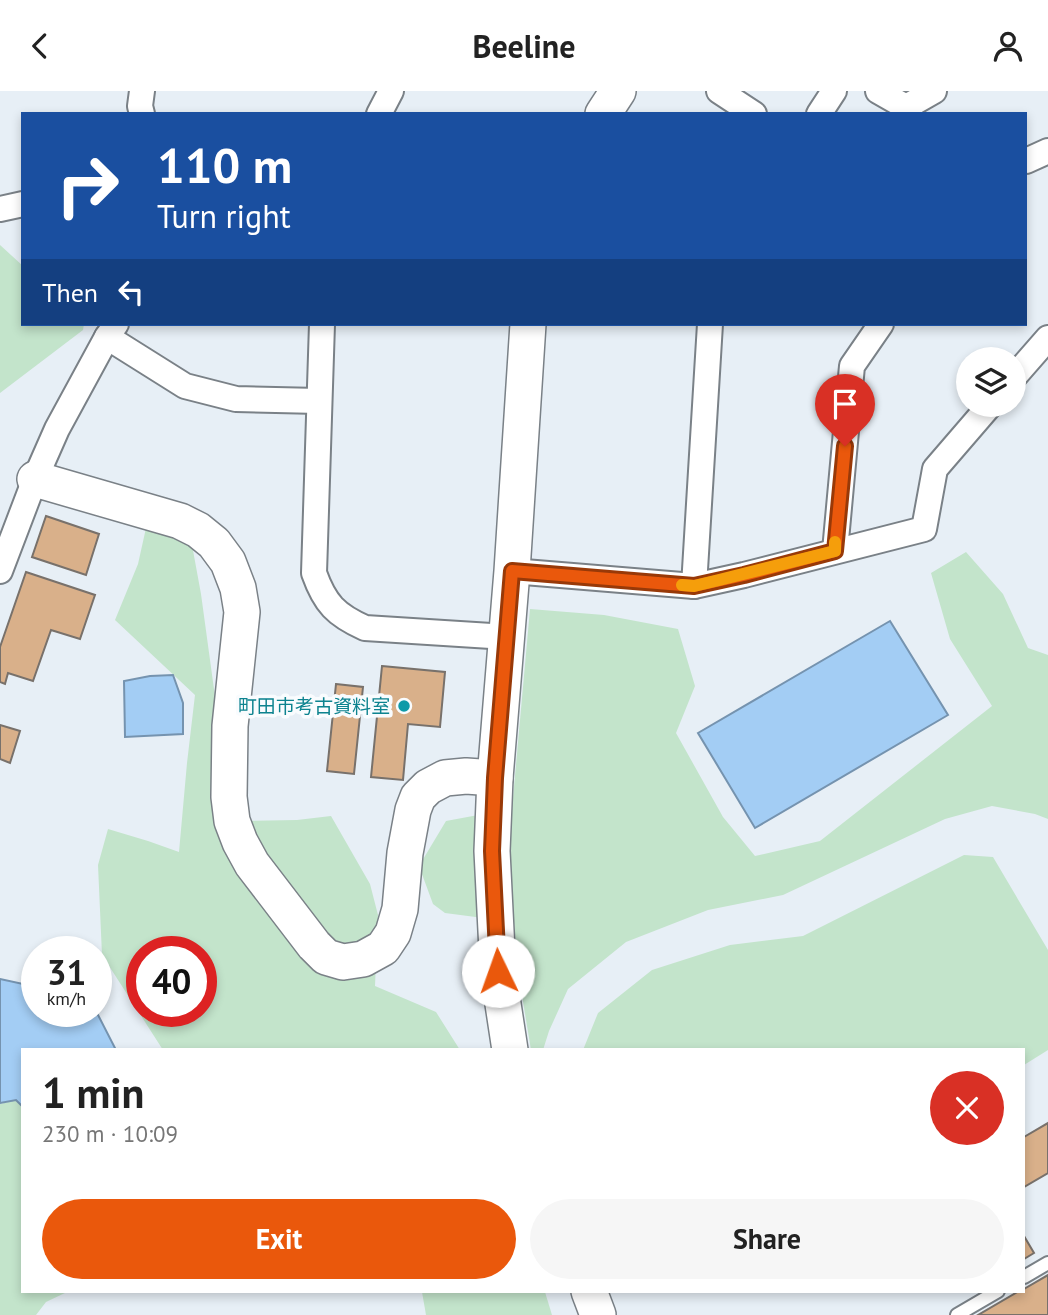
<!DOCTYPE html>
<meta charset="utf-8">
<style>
:root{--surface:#fff;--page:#f6f6f6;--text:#222;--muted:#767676;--accent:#ea580c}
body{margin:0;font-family:"PT Sans","Noto Sans JP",sans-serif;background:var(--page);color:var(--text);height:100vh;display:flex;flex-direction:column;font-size:26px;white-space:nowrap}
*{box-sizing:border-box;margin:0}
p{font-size:23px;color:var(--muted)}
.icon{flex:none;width:38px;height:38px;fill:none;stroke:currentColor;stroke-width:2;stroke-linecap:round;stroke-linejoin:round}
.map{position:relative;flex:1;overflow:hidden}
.sheet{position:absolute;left:21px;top:957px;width:1004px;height:245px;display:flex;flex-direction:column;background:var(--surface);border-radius:0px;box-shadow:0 4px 10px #0003}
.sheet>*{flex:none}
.hud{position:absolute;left:21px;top:21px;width:1006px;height:214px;border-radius:0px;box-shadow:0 4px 10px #0003;background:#1a4fa0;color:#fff;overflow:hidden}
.controls{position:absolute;left:956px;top:256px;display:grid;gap:14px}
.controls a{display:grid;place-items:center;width:70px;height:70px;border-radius:50%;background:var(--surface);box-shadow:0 4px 10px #0003;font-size:35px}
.speed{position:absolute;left:21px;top:845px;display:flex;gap:14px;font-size:35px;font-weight:700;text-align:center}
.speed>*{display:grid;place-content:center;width:91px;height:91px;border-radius:50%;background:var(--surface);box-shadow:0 4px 10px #0003;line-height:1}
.speed small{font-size:18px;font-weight:400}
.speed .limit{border:10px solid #d22;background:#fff;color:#111}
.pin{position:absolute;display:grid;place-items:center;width:60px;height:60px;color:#fff;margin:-72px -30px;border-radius:50% 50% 50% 0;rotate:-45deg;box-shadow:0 0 7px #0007}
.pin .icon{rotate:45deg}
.me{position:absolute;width:77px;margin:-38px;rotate:357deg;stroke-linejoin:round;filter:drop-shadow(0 0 5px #0008)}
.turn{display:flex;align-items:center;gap:24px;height:147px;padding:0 21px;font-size:32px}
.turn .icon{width:91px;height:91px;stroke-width:2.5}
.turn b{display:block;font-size:49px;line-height:60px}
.then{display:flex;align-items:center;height:66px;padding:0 21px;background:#0003;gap:14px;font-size:26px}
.round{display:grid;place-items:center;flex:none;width:74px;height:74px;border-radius:37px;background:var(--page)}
.head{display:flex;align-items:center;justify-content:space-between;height:119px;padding:0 21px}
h1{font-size:42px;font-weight:700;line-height:52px}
.cta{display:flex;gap:14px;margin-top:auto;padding:14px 21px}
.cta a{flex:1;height:80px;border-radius:42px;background:var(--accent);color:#fff;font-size:28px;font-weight:700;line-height:80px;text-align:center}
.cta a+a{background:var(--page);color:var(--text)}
header{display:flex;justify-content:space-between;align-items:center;height:91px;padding:0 21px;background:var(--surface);font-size:32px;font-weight:700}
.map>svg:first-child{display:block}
.green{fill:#c3e4cb;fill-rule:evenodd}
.water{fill:#a3cdf4;stroke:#7593af;stroke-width:2}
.building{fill:#d9b08a;stroke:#78716b;stroke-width:2}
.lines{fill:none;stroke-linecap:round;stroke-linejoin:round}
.lane-casing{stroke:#7a8187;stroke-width:16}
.street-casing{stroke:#7a8187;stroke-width:28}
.secondary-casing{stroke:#7a8187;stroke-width:38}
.lane{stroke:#fff;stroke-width:12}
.street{stroke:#fff;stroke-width:24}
.secondary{stroke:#fff;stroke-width:35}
.route-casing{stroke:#983908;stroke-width:18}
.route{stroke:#ea580c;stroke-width:12}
.slow{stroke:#f59e0b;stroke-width:12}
.culture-dot{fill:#0f9aa8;stroke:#f9fcfe;stroke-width:2.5}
.labels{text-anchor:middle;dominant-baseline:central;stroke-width:7;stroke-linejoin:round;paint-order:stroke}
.culture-label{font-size:19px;fill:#0d838f;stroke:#f9fcfe;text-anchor:end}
</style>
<header><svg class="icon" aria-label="back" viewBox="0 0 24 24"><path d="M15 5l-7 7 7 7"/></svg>Beeline<svg class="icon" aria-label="person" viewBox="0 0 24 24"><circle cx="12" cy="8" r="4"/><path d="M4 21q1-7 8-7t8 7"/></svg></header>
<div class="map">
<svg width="1048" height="1224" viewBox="0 0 1048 1224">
<rect width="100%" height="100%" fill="#e7eff6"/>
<!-- green -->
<g class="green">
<polygon points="0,154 23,175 23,233 84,233 83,239 0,302"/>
<path d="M146,437L190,443L201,503L232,730L297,729L331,725L370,793L378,824L375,895L436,921L460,959H163L102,864L98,774L108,738L148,750L179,761L187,672L195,604L115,529L138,473ZM142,861H201V920H142Z"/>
<polygon points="966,461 1003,503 1028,557 1048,564 1048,728 1035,723 992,715 945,728 783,804 708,819 626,851 568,898 549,940 543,959 531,959 518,880 514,831 445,822 433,813 419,775 446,730 505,719 513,707 530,518 604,524 678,538 695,595 676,642 723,726 755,765 820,750 992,615 950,548 931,482"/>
<polygon points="964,764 993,766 1048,859 1048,959 1024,974 1024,959 583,959 598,922 652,879 730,854 803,845"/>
<polygon points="16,1009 23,1016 23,1200 67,1201 46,1211 36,1224 0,1224 0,1013"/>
<polygon points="422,1201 545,1201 552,1224 426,1224"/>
</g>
<!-- water -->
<g class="water">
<polygon points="890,530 948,624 755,737 698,642"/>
<polygon points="173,584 183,612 183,643 125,646 124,590 150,585"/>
<polygon points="0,888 37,896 37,920 96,920 116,959 23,959 23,1016 16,1009 0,1012"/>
</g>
<!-- building -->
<g class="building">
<polygon points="46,425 99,443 86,484 32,466"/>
<polygon points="26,481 95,504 80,548 51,539 33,590 8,582 5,593 0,591 0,556"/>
<polygon points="382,575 445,581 440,636 408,633 403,689 371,686"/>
<polygon points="336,593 363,596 354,683 327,680"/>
<polygon points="0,634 20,640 10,672 0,668"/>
<polygon points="1048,1032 1048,1082 1024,1096 1024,1046"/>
<polygon points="1024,1145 1034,1162 1024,1168"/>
<polygon points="1048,1184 1048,1224 978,1224 1019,1200 1024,1200 1024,1198"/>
</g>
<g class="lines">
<!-- lane casing -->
<g class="lane-casing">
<g id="lane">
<polyline points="1024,1186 1048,1172"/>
<polyline points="957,1224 998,1200"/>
</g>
</g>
<!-- street casing -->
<g class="street-casing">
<g id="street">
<polyline points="719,0 754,23"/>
<polyline points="878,0 906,16 910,23"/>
<polyline points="906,16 934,0"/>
<polyline points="142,23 140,15 142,0"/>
<polyline points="379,23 391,0"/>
<polyline points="819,23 834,0"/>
<polyline points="1026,70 1048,60"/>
<polyline points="0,118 23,113"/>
<path d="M322,233L314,482C325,513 336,524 365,537L507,546"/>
<polyline points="107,246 185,295 236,308 319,310"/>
<polyline points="1013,287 1048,247"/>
<polyline points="835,460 852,275 881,233"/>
<polyline points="0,480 35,388 57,338 107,246 116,233"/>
<polyline points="512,480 694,495 744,484 924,438 935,378 991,313"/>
<polyline points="694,495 710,233"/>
</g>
</g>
<!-- secondary casing -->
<g class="secondary-casing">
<g id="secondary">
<polyline points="603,23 618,0"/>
<polyline points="35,388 180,430 198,439 214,452 228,471 238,497 242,521 230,635 229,706 232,730 240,751 252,773 314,854 326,866 343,871 363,868 383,857 393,842 400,818 405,762 413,719 418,706 428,696 445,687 466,685 495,687"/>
<polyline points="510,959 498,880 492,760 495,687 512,480 528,233"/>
<polyline points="589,1200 598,1224"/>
</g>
</g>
<!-- lane -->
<use href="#lane" class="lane"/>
<!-- street -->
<use href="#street" class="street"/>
<!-- secondary -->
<use href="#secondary" class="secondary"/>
</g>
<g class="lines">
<!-- route casing -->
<g class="route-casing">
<polyline id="route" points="498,880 492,760 495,687 512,480 694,495 744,484 835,460 845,355"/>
</g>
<!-- route -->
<use href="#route" class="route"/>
<!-- slow -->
<polyline class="slow" points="682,494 694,495 719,489 835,460 835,451"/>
</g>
<!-- markers -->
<circle class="culture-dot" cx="404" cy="615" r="7"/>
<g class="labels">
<!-- culture labels -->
<g class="culture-label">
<text x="390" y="615">町田市考古資料室</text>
</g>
</g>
</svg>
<div class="controls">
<a><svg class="icon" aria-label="layers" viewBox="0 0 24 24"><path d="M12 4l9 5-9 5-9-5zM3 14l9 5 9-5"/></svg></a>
</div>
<div class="speed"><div>31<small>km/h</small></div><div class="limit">40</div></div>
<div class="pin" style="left:845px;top:355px;background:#d93025"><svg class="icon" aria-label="arrive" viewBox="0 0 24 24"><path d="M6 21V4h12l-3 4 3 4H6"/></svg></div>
<svg class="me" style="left:498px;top:880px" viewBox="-20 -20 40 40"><circle r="19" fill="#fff"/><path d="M0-13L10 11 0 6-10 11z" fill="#ea580c"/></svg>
<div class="hud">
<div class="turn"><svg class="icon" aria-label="right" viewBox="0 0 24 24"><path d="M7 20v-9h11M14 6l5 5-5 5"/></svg><div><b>110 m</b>Turn right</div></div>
<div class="then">Then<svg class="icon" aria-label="left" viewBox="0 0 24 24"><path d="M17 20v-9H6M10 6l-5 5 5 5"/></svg></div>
</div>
<section class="sheet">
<div class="head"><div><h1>1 min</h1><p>230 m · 10:09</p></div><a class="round" style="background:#d93025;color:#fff"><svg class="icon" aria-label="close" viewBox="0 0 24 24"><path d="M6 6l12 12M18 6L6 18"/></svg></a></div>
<div class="cta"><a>Exit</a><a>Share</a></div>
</section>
</div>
